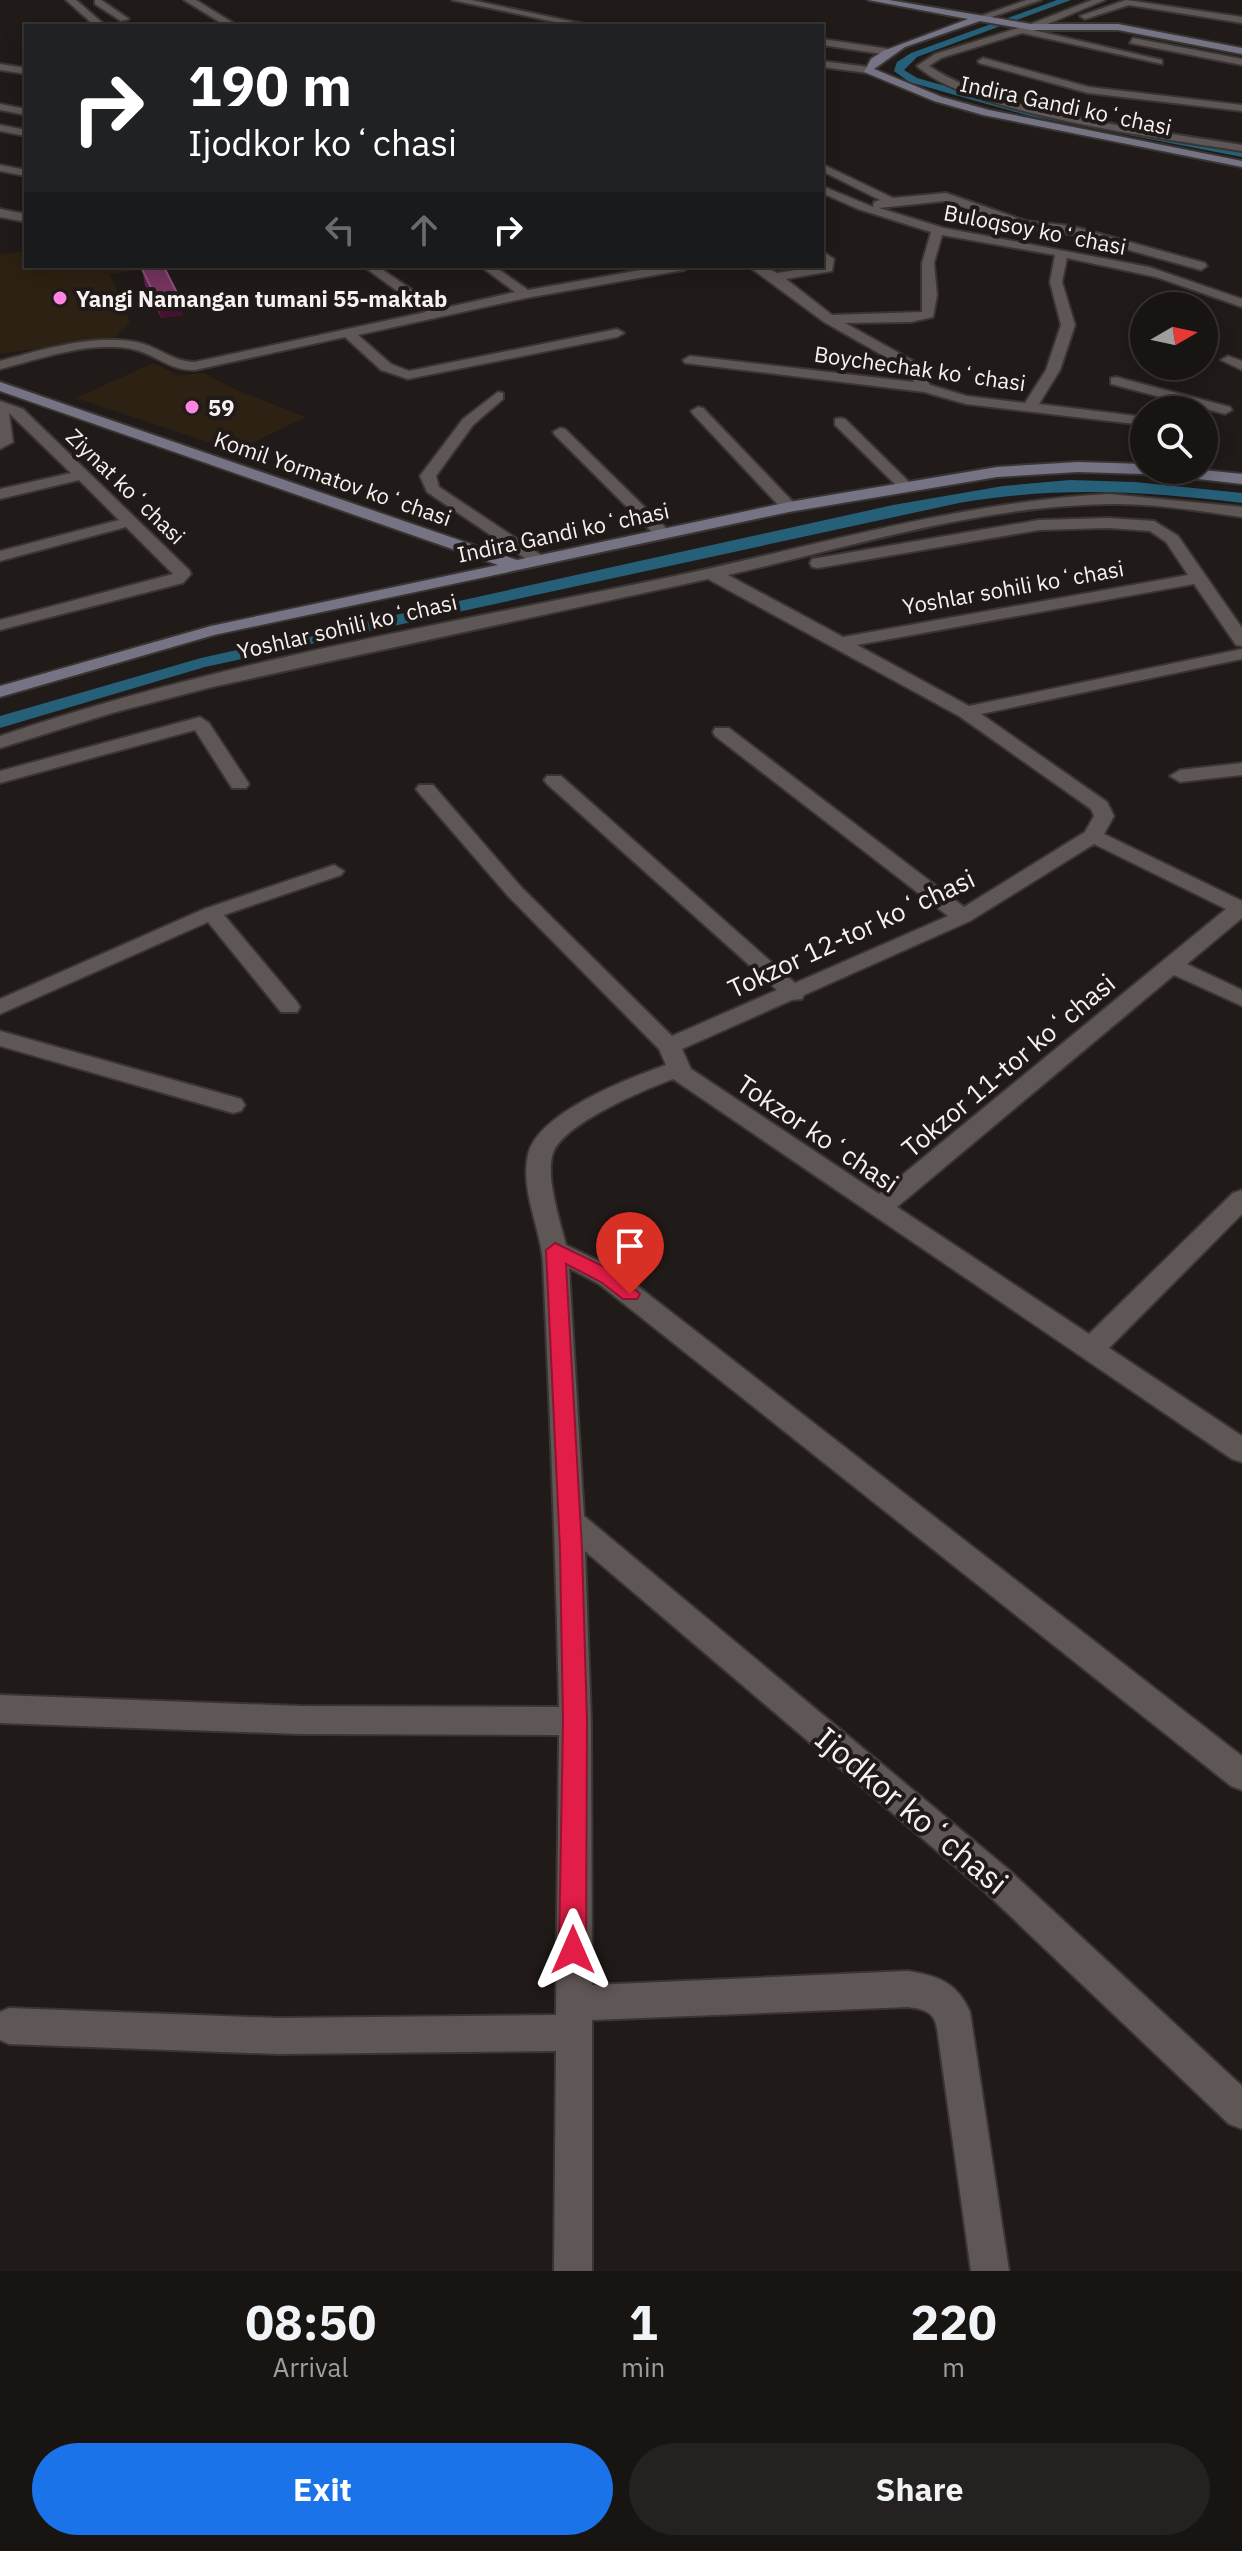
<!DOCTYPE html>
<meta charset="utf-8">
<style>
:root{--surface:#181412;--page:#252120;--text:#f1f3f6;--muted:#9f9e9f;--line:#363332;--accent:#1a73e8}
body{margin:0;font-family:"IBM Plex Sans",sans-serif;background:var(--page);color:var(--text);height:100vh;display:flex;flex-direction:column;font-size:30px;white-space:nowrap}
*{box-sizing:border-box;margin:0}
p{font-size:26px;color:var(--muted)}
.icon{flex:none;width:44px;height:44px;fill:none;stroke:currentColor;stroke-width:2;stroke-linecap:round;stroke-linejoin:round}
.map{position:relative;height:2271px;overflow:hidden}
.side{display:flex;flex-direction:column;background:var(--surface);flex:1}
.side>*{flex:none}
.hud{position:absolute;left:24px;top:24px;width:800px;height:244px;border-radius:0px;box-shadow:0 4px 20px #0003,0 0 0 2px var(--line);background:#202124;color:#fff;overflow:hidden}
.needle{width:52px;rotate:81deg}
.buttons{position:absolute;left:1130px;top:292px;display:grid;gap:16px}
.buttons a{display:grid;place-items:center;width:88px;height:88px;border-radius:50%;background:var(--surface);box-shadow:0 4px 20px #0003,0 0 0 2px var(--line);font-size:40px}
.pin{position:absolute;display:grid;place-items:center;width:68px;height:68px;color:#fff;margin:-82px -34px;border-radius:50% 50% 50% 0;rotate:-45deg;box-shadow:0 0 8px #0007}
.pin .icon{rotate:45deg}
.me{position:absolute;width:88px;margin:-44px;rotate:0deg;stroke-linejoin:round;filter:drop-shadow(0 0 6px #0008)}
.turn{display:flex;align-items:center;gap:28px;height:168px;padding:0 32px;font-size:36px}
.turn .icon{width:104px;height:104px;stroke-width:2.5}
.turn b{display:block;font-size:56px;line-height:68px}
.lanes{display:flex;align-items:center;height:76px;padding:0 32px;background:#0003;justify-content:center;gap:40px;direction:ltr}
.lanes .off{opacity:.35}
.eta{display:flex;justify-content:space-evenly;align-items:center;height:136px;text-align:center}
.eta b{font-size:48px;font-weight:700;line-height:56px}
.button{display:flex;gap:16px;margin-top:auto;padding:16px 32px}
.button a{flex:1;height:92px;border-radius:48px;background:var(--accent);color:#fff;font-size:32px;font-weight:700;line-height:92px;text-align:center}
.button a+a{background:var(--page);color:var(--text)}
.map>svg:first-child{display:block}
.education{fill:#2c2112}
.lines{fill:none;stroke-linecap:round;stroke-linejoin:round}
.canal{fill:#255f78;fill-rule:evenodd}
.street-casing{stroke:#393533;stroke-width:4}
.secondary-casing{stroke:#393533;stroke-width:4}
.street{fill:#5f5755;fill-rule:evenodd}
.secondary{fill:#757384;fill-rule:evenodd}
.wall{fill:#641d4c}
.shaded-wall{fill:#421230}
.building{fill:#74345e;stroke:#885275;stroke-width:2}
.route{fill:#e11d48;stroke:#92132f;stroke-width:2}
.poi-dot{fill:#fe86e0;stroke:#201a18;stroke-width:3}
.labels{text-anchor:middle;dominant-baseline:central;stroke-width:8;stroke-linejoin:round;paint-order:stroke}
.far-street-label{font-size:22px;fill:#f7f2f1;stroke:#201a18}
.far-poi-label{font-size:22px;font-weight:bold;fill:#f7f2f1;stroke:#201a18;text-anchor:start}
.street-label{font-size:26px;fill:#f7f2f1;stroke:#201a18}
.near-street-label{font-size:32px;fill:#f7f2f1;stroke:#201a18}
</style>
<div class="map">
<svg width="1242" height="2271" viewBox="0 0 1242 2271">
<rect width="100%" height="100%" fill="#201a18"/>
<!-- education -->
<g class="education">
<polygon points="26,251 26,266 168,266 110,274 130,323 114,338 0,354 0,254"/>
<polygon points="153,363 178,375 204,373 241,392 306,417 235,451 76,398"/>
</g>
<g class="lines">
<!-- canal -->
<g class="canal">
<polygon points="1057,0 1071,0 917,57 904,70 917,78 1031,110 1242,151 1242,157 1030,116 909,82 894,71 897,62 911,53"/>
<path d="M1070,480L1135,482L1242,493V503C1144,491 1057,486 959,503L205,667L0,728V716L201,658L893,505L1003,486Z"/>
</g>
<!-- street casing -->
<g class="street-casing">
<g id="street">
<polygon points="66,0 76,0 106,26 95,26"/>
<polygon points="95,0 101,0 129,19 121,21 95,4"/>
<polygon points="184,0 196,0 238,26 226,26"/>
<polygon points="452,0 471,0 593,26 574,26"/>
<polygon points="1027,0 1041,0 983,20 975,18"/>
<path d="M1092,0H1105L1033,30L1162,60V64L1022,33L941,58L929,66C1001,114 1154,130 1242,145V151C1167,139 969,114 917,66L935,54L1028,25Z"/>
<polygon points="1126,0 1242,17 1242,23 1129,5 1085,19 1080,16"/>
<polygon points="1133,38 1242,59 1242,65 1130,43"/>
<polygon points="822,39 889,49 894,52 889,55 822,45"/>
<polygon points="983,58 1089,87 1242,105 1242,111 1088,93 979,63 978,61"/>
<polygon points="822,61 868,67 873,70 868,73 822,67"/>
<polygon points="0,64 26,68 26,74 0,70"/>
<polygon points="0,104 26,109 26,115 0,110"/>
<polygon points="0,125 26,130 26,136 0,131"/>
<path d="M822,164L893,198L946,193L1026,221L1072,226L1205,263L1207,266L1201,270L1071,234L1020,227L945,201L879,208L944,228L1149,267L1242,299V307L1156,277L1067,258L1062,282L1075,325L1060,370L1039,404L1144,417V425L966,404L924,392L685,363L683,360L690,356L914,382L905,368L824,322L748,266H764L777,273L822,266V251L834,259L832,271L786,279L832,315L922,312V263L931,232L858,209L822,193V186L873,207L874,202L880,200L822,171ZM942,235L1055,255L1050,282L1061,325L1046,370L1025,403L967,396L930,385L915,362L845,323L911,322L933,317L937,295L934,263Z"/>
<polygon points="0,165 26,170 26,176 0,171"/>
<polygon points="0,209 26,214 26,222 0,217"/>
<path d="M363,266H377L440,309L515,292L480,266H494L528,290L663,266H690L684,270L526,298L358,335L391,364L409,371L617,329L624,333L617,337L408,379L381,370L345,337L195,370C171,371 158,356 136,350C94,339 41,359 0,369V361C42,350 93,334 136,342C158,346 172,362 195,362L426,312Z"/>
<polygon points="1228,356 1242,361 1242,370 1221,360"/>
<polygon points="1116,377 1230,407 1232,410 1225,414 1111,384 1111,378"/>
<polygon points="498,392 503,393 503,399 473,425 436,476 439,487 544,557 546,560 544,563 532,563 427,492 420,476 463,419"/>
<polygon points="0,401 23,409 189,570 191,574 183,583 0,630 0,620 173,574 126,527 0,561 0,551 119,520 79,480 0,499 0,489 71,473 9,413 13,442 0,449"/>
<polygon points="698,407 703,408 795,504 795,510 783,510 693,414 691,411"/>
<polygon points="840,418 845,419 909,482 909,488 899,488 835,425 835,419"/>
<polygon points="560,428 565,429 668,530 668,536 656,536 555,435 553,432"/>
<path d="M1109,494L1242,507V517C1198,511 1154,503 1109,504C979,506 854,546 728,575L843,637L1188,575L1166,542L1150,531L1108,528L1039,530L818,568L812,567L810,563L812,559L1039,520L1108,518L1154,521L1178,536L1242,628V646L1236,645L1194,584L857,645L969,706L1242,649V659L981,714L1107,802L1114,816L1104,834L1242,901V918L1187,964L1242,990V1006L1174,975L897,1207L1089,1334L1233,1193L1242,1190V1214L1109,1348L1242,1436V1462L1232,1459L673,1079C644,1090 564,1123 553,1153C545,1176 560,1221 566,1245L617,1270L1242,1756V1790L1231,1786L599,1284L569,1268L584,1516L1008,1869L1242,2086V2129L1229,2124L984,1891L585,1551L591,1721L592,1985L908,1971C938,1976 957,1982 970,2012L1009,2271H971L937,2028C934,2011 923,2009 908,2007L592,2020V2271H554L556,2051L279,2054L9,2044L0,2040V2012L9,2008L279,2018L556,2015L559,1735L300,1734L0,1723V1695L300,1706L559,1707C556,1559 550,1411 543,1263C541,1228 520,1191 528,1155C537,1113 629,1078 666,1065L659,1049L508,896L419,793L416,789L419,785H433L522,888L672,1036L777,990L547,784L544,780L547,776H561L795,983L948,916L715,736L713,732L715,728H729L964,907L1085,832L1094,816L1091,809L959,716L708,579L212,687L112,713L0,748V736C217,662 446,624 670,577C816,546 959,502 1109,494ZM1094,844L1226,909L879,1194L691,1069L682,1049L792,1000L802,999L804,995L970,921Z"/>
<polygon points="200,717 209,723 249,784 246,788 232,788 195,730 0,783 0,771"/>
<polygon points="1242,763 1242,775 1180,782 1170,776 1180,770"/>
<polygon points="334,865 344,871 341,875 224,915 297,1002 300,1007 297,1012 281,1012 208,922 0,1014 0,999 204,909"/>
<polygon points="0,1031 241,1099 245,1105 241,1111 233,1113 0,1046"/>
</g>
</g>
<!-- secondary casing -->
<g class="secondary-casing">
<g id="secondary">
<polygon points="868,0 889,0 1031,24 1118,24 1242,48 1242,54 1118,30 1031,30 980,21 905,47 874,69 942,97 989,110 1242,161 1242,167 983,115 934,101 864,72 871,59 883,51 968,19"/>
<polygon points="0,382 517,560 789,502 997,467 1078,462 1144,464 1144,470 1151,470 1144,474 1078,472 997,477 789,512 214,635 0,697 0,686 211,626 498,565 0,391"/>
<polygon points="1155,470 1203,470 1242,474 1242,484 1163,475"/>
</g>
</g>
<!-- street -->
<use href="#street" class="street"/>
<!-- secondary -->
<use href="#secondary" class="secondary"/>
</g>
<!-- wall -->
<polygon class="wall" points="142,269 183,315 161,318 145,285"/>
<!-- shaded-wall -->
<polygon class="shaded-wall" points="180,299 183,315 161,318 158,302"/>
<!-- building -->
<polygon class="building" points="164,267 180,299 158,302 142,269"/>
<!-- route -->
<polygon class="route" points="555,1243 615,1272 640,1294 637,1299 623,1299 601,1282 566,1264 582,1549 587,1721 586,1950 582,1959 573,1963 563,1959 559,1950 563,1721 560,1549 546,1250"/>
<!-- markers -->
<g class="poi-dot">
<circle cx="60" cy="298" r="8"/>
<circle cx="192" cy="407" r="8"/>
</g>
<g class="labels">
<!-- far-street labels -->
<g class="far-street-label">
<text transform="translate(1066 105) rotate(12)">Indira Gandi koʻchasi</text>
<text transform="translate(1035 229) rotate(11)">Buloqsoy koʻchasi</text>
<text transform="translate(920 368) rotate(8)">Boychechak koʻchasi</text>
<text transform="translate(333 478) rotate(19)">Komil Yormatov koʻchasi</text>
<text transform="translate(126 486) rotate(44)">Ziynat koʻchasi</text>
<text transform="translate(563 532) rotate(-12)">Indira Gandi koʻchasi</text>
<text transform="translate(1013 587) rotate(-10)">Yoshlar sohili koʻchasi</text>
<text transform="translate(347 626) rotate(-13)">Yoshlar sohili koʻchasi</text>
</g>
<!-- far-poi labels -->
<g class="far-poi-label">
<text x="76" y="298">Yangi Namangan tumani 55-maktab</text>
<text x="208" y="407">59</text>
</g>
<!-- street labels -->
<g class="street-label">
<text transform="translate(851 933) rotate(-25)">Tokzor 12-tor koʻchasi</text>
<text transform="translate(1008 1065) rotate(-40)">Tokzor 11-tor koʻchasi</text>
<text transform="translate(818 1133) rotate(34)">Tokzor koʻchasi</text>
</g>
<!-- near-street labels -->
<g class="near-street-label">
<text transform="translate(912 1810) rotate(40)">Ijodkor koʻchasi</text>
</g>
</g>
</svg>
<div class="buttons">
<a><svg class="needle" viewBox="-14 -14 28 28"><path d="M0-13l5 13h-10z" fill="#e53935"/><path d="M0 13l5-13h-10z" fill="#9f9e9f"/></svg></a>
<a><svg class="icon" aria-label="search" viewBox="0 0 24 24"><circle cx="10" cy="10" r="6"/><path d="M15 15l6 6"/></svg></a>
</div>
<div class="pin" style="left:630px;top:1294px;background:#d93025"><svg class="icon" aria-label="arrive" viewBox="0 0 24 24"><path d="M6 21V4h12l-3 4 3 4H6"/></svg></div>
<svg class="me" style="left:573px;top:1950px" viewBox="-20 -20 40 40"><path d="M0-17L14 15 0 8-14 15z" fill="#e11d48" stroke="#fff" stroke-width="4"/></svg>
<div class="hud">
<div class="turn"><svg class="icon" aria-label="right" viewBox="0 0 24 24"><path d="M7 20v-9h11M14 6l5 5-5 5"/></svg><div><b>190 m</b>Ijodkor koʻchasi</div></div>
<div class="lanes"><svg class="icon off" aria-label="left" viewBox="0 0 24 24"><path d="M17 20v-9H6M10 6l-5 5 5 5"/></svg><svg class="icon off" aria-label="ahead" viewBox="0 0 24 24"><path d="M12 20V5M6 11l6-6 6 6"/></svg><svg class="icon" aria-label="right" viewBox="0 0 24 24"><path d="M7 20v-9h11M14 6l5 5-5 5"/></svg></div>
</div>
</div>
<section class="side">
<div class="eta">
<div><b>08:50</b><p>Arrival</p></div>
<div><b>1</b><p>min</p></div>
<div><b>220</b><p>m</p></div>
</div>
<div class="button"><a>Exit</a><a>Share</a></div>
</section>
